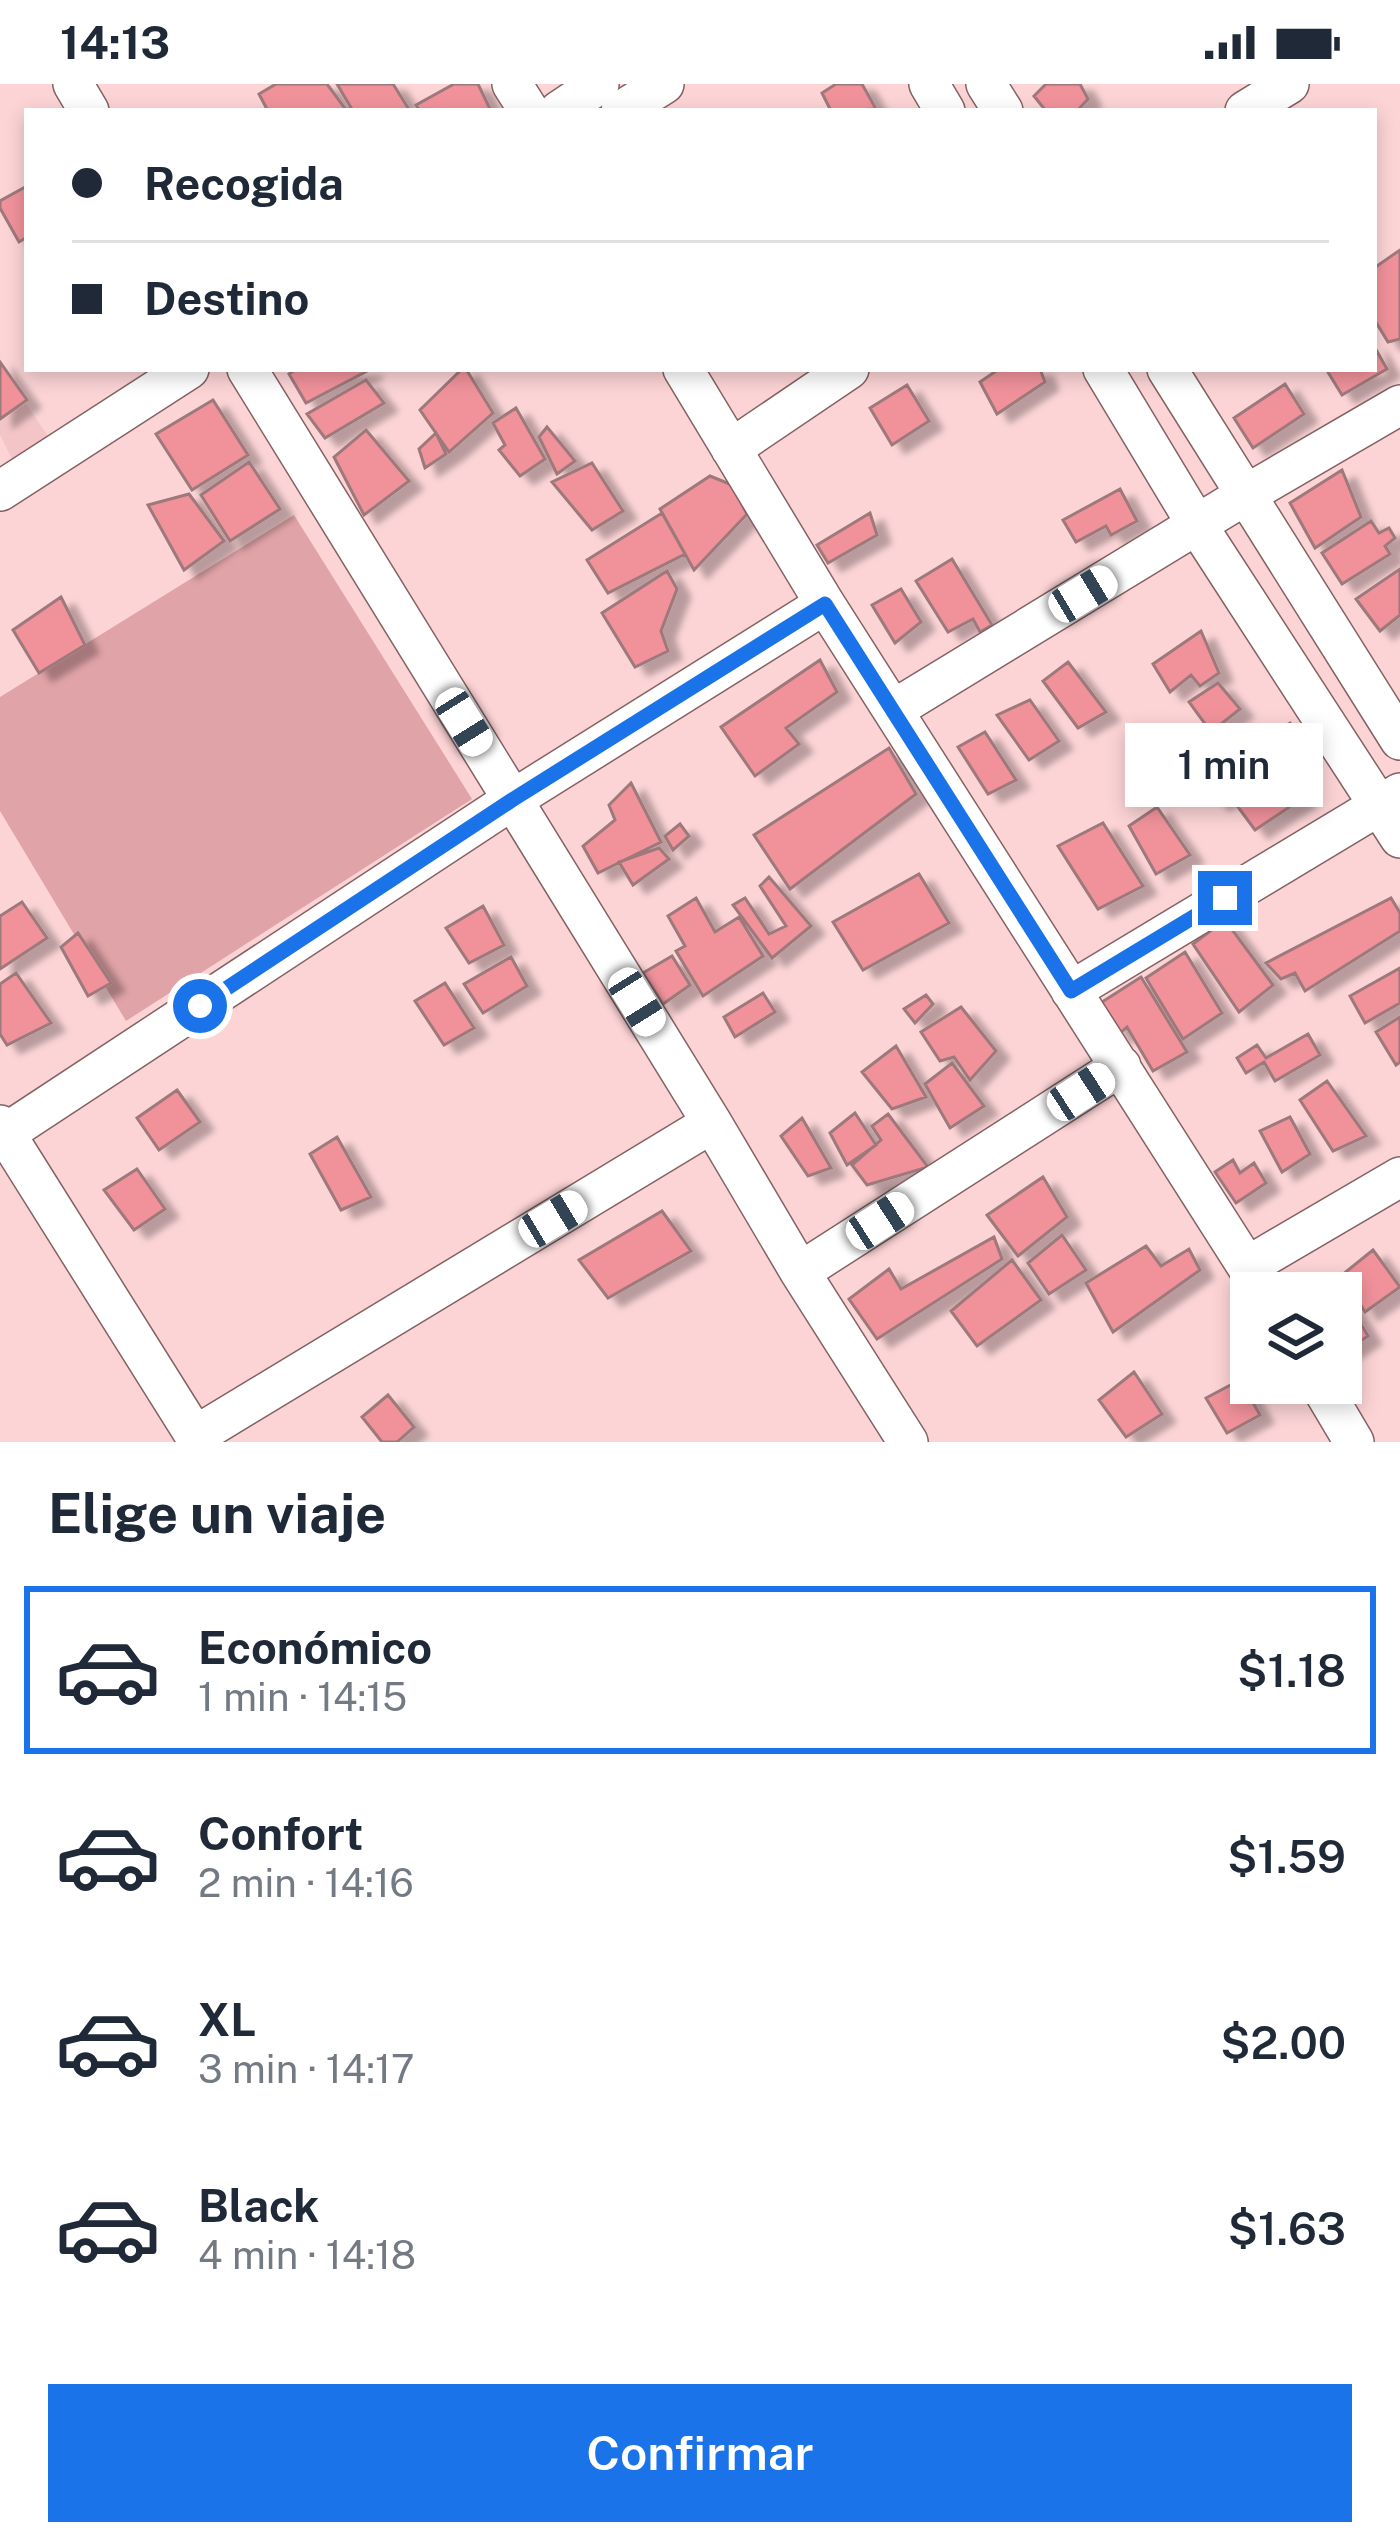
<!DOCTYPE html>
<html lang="es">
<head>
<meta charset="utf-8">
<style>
	body { margin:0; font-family:"Public Sans",sans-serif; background:#f6f6f7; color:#1f2937; height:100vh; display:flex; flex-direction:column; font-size:45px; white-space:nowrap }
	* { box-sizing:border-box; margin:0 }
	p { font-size:39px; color:#747a83 }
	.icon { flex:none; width:66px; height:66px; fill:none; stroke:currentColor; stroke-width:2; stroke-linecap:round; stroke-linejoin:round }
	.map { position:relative; height:1358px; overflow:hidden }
	.side { display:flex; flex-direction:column; background:#fff; flex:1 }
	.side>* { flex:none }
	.banner { position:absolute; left:24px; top:24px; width:1353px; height:264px; border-radius:0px; box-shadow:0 6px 18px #0003; display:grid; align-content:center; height:264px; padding:0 48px; background:#fff }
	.buttons { position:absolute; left:1230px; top:1188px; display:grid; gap:24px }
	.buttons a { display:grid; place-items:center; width:132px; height:132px; border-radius:0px; background:#fff; box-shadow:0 6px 18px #0003; font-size:60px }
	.end { position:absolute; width:54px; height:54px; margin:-27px; border:15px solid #1a73e8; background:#fff; box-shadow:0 0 0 6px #fff }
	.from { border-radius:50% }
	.bubble { position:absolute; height:84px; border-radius:0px; background:#fff; box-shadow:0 6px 18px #0003; font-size:39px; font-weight:600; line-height:84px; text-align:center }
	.car { position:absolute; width:36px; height:72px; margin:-36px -18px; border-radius:15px; box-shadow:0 0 9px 3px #0007; background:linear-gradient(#fff 24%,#345 0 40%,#fff 0 76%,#345 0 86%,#fff 0) }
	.banner b { display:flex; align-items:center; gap:42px; height:114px; font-size:45px }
	.banner b+b { border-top:3px solid #e0e1e3 }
	.banner i { width:30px; height:30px; background:#1f2937 }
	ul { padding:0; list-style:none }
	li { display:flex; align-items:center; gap:36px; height:168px; margin:0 24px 18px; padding:0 24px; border:6px solid transparent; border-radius:0px }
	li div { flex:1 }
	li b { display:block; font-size:45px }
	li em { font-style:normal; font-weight:600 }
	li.current { border-color:#1a73e8 }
	li>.icon { width:108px; height:108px; stroke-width:1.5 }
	h2 { padding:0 48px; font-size:54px; line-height:144px }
	.primary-button { display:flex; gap:24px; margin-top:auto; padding:24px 48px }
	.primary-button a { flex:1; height:138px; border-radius:0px; background:#1a73e8; color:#fff; font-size:48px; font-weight:600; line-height:138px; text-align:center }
	.status { display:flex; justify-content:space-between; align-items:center; height:84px; padding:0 60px; background:#fff; direction:ltr }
	.status svg { height:33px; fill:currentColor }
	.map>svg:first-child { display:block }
	.built { fill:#f4c5c7 }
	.green { fill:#e0a3a7 }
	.building { fill:#f1929b; stroke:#9d797b; stroke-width:3; filter:url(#shadow) }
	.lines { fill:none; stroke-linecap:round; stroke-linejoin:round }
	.minor-casing { stroke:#846264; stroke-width:42 }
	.minor { stroke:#fff; stroke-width:39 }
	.route { stroke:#1a73e8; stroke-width:15 }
</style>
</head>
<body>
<div class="status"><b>14:13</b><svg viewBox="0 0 49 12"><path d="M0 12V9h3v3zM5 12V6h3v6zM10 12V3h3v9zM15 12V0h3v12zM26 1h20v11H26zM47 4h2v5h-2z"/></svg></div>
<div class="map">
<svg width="1400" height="1358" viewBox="0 0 1400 1358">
	<defs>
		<filter id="shadow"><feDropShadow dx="13" dy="8" stdDeviation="3" flood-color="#0004"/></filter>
	</defs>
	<rect width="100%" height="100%" fill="#fcd4d6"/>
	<path class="built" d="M26,320l22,32 -35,25 -13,-26v-14z"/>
	<path class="green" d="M294,431l178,284 -346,222 -126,-210v-114z"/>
	<path class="building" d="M276,0h51l20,27h-79l-9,-17z
		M337,0h56l17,27h-57z
		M454,0h24l13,27h-71l-4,-6z
		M836,0h26l14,25 -45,2 -9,-18z
		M1046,0h34l8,15 -11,12h-31l-12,-15z
		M27,102v51l-8,5 -19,-34v-7z
		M1400,166v89l-12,3 -14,-23v-51z
		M1374,262l13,23 -45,26 -16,-26h48z
		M0,278l27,38 -27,19z
		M296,285h73v1l-63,33 -17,-29z
		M462,285h4l27,44 -44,39 -29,-42z
		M999,285h41l5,13 -48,32 -17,-32z
		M366,296l18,23 -59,35 -18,-24z
		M1285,300l19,30 -51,34 -19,-30z
		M907,301l22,36 -37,24 -22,-37z
		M213,316l35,55 -56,35 -36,-56z
		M516,324l29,51 -25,17 -21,-26 6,-5 -12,-22z
		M547,343l28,34 -18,13 -18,-37z
		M366,346l43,51 -45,34 -30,-58z
		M436,349l10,21 -21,14 -6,-19z
		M249,378l31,47 -50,32 -29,-46z
		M592,379l31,48 -31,19 -40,-48z
		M1342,386l19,47 -46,31 -25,-45z
		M710,392l22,9 15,29 -53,56 -34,-61z
		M1120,405l17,32 -26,14 -5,-9 -30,16 -13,-22z
		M189,410l35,47 -40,29 -36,-65z
		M662,429l23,41 -77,39 -21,-33z
		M870,429l7,22 -49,28 -11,-18z
		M1371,437l8,12 10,-5 6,10 -10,8 5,8 -48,30 -20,-31z
		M952,475l40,66 -12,7 -7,-13 -25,13 -32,-51z
		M1400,485v46l-20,16 -24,-32z
		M667,487l10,18 -16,42 7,20 -33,16 -33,-54z
		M901,505l20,33 -26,21 -23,-38z
		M61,513l24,48 -46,28 -26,-43z
		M1201,547l18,42 -19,13 -9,-11 -21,17 -17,-28z
		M820,576l17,32 -51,36 13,16 -44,32 -34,-49z
		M1068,578l38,50 -28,16 -35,-47z
		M1218,599l22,26 -29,23 -22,-30z
		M1030,616l29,41 -30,19 -32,-45z
		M1290,639l14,27 -88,52 -15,-26z
		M985,648l31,48 -28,14 -30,-47z
		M889,664l27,46 -126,95 -36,-54z
		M1286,688l17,26 -48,32 -17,-23z
		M631,699l30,59 -63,31 -15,-27 32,-26 -6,-15z
		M1157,723l33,48 -34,19 -27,-48z
		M1103,739l40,63 -45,23 -40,-63z
		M680,740l9,12 -16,14 -8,-14z
		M659,764l10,11 -36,26 -14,-23z
		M919,790l30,49 -86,47 -30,-48z
		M769,793l42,49 -39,32 -39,-53 12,-7 24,36 17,-8 -26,-40z
		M696,814l19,34 24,-15 24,39 -60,40 -27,-45 9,-5 -17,-30z
		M1391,814l9,15v18l-95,60 -10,-18 -14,6 -15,-16z
		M22,818l25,36 -47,31v-53z
		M483,822l21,39 -35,18 -23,-35z
		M1225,836l48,65 -34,27 -46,-68z
		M78,849l33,50 -23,13 -27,-49z
		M1185,868l37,61 -39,26 -37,-61z
		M672,872l18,29 -27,19 -20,-31z
		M511,873l16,29 -44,27 -19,-29z
		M1400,884v35l-35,20 -15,-27z
		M16,889l35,50 -44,22 -7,-11v-50z
		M1141,893l46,75 -34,19 -26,-44 -9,8 -19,-31z
		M445,899l29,45 -30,17 -29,-44z
		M763,909l12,19 -40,25 -11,-20z
		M926,911l7,9 -18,19 -11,-14z
		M961,923l35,44 -26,29 -16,-23 -14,4 -19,-29z
		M1400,933v45l-4,3 -20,-33z
		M1308,950l12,21 -45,26 -11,-19 -18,11 -9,-15 20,-13 9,13z
		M896,962l30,51 -34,12 -30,-37z
		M952,979l32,43 -34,22 -25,-44z
		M1327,997l39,55 -33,15 -33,-51z
		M177,1006l23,32 -41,28 -22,-32z
		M855,1029l21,32 -29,20 -17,-32z
		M888,1030l40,53 -61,18 -15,-20 29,-25 -9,-14z
		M1290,1033l20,37 -28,18 -22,-41z
		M802,1034l29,50 -23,8 -27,-40z
		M337,1053l34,60 -30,13 -31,-56z
		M1233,1076l7,13 14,-10 12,20 -30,20 -21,-31z
		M137,1085l28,40 -31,21 -30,-40z
		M1043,1093l24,40 -49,39 -31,-41z
		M662,1127l29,40 -83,47 -29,-38z
		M1062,1151l24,35 -37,24 -21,-31z
		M994,1153l8,22 -125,80 -28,-40 40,-30 12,20z
		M1146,1162l15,20 28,-17 11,21 -87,62 -27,-49z
		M1373,1166l27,37 -35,25 -23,-37z
		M1012,1176l29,40 -64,46 -26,-35z
		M1335,1196l33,56 -27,18v-61h-21z
		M1134,1288l28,42 -36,23 -27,-37z
		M1240,1296l20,35 -33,18 -21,-35z
		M388,1311l26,32 -17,15h-15l-20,-25z"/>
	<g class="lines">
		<defs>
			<path id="minor" d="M73,0l16,27
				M512,0l17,27
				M929,0l16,27
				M986,0l17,27
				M559,27l40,-27
				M621,27l43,-27
				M1245,27l44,-27
				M247,285l465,754 88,149 108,170
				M683,285l142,235 439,689
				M1103,285l94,156 203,313
				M1167,285l233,371
				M731,365l118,-80
				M0,407l189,-122
				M893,626l354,-216 153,-89
				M1071,907l329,-198
				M0,1041l199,317
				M0,1053l512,-337 313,-196
				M1248,1182l152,-89
				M800,1188l321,-206
				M1319,1299l35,59
				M195,1352l517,-313"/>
		</defs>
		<use href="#minor" class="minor-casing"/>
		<use href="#minor" class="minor"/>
	</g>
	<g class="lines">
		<path class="route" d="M200,922l312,-206 313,-196 246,387 154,-93"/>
	</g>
</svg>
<div class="buttons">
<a><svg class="icon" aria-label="layers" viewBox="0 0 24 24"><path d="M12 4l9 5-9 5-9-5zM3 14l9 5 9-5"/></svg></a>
</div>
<i class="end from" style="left:200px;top:922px"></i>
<i class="end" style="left:1225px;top:814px"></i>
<div class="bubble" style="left:1125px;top:639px;width:198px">1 min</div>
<i class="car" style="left:1083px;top:510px;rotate:59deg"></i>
<i class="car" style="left:464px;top:638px;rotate:148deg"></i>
<i class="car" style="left:637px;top:918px;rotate:148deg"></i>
<i class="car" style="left:1081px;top:1008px;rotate:57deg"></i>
<i class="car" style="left:553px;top:1135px;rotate:59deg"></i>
<i class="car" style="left:880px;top:1137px;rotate:57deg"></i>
<div class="banner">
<b><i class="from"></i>Recogida</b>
<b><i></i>Destino</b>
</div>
</div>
<section class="side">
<h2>Elige un viaje</h2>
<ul>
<li class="current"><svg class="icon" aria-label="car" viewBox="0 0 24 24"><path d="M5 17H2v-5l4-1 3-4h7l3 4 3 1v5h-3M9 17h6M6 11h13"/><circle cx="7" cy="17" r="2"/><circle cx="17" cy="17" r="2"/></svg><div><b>Económico</b><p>1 min · 14:15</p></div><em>$1.18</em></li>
<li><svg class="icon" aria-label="car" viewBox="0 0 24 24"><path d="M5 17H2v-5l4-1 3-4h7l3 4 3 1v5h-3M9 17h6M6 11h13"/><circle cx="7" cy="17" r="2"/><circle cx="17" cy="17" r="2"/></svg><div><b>Confort</b><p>2 min · 14:16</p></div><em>$1.59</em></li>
<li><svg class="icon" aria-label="car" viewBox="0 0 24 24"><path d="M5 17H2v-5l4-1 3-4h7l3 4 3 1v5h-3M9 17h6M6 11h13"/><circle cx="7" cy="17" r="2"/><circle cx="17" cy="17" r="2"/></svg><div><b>XL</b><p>3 min · 14:17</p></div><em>$2.00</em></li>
<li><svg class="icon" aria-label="car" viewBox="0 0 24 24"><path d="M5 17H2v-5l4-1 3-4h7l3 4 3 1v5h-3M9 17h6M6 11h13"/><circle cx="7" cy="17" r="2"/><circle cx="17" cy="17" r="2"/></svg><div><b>Black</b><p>4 min · 14:18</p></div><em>$1.63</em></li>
</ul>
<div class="primary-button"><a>Confirmar</a></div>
</section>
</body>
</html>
